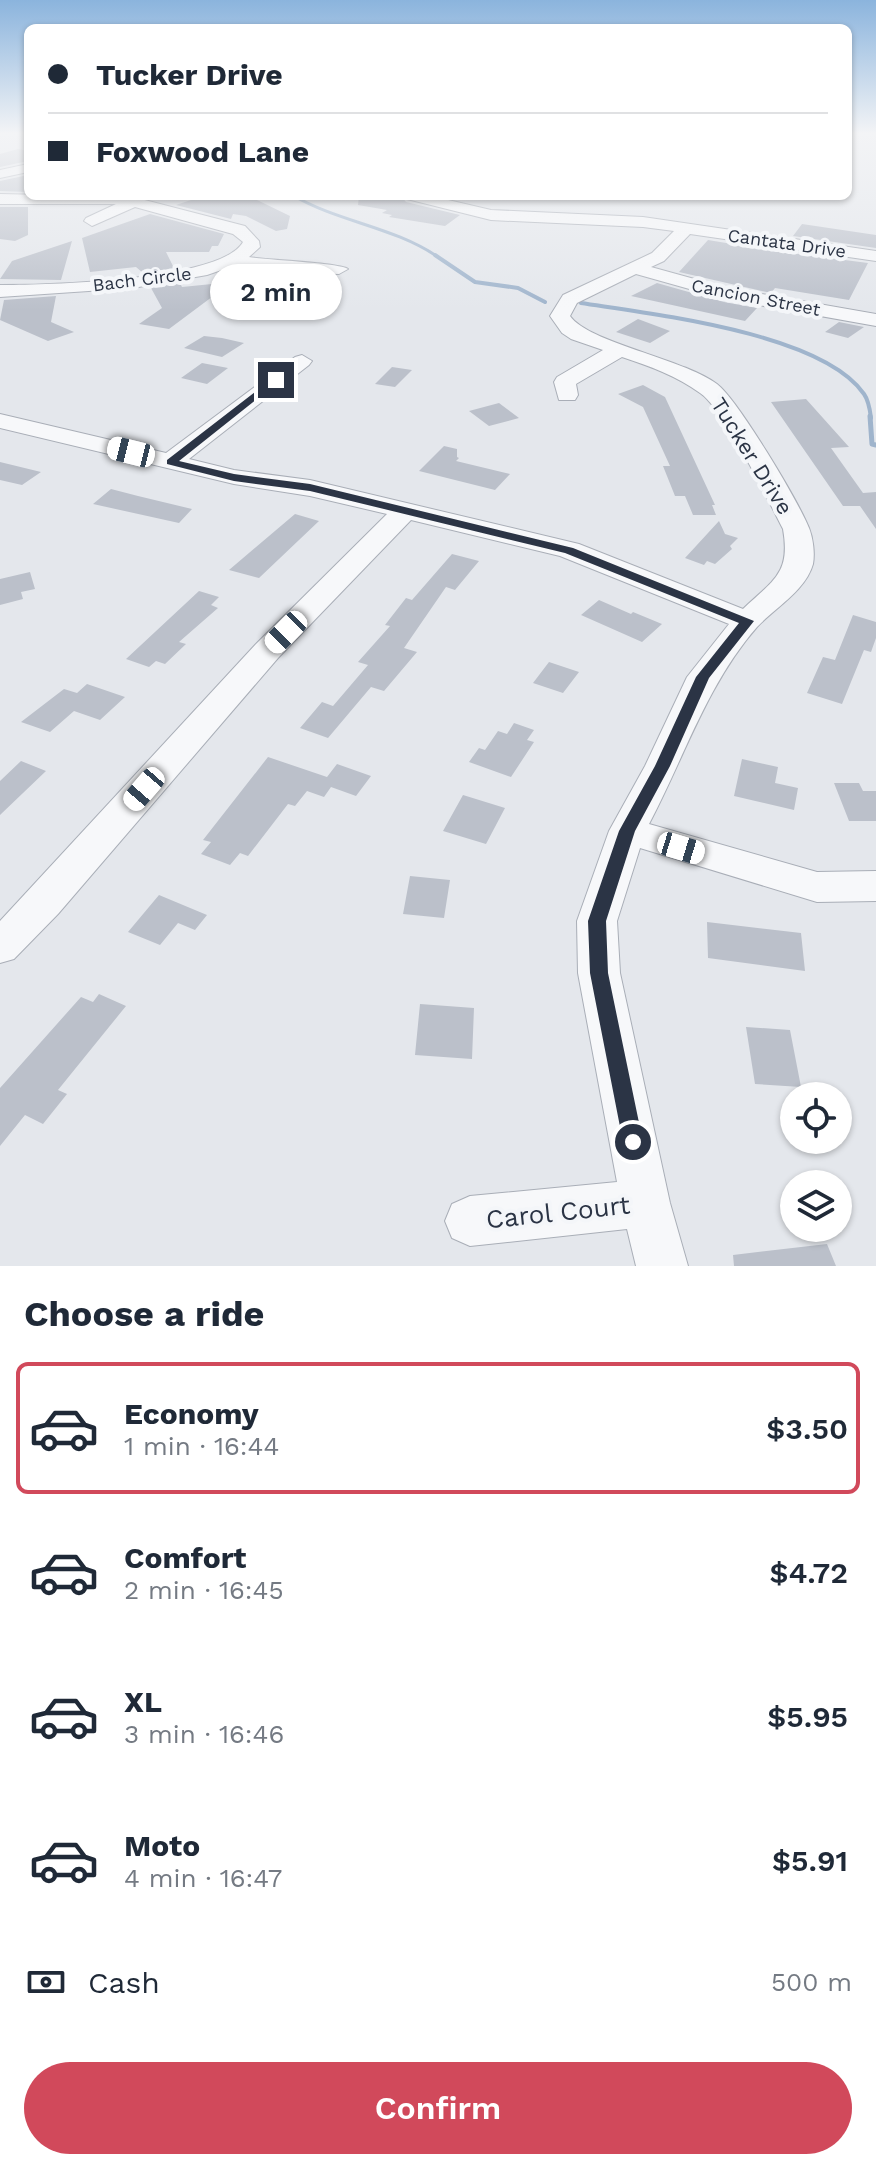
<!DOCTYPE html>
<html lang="en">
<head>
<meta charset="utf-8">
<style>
	body { margin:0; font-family:"Work Sans",sans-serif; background:#f2f2f3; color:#1f2937; height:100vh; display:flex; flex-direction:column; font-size:30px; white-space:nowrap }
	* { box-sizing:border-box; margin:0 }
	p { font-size:26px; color:#747a83 }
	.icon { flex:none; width:44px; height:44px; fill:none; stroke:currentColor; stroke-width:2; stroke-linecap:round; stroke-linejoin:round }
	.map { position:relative; height:1266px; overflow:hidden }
	.drawer { display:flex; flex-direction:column; background:#fff; flex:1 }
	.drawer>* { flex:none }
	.top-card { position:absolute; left:24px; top:24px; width:828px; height:176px; border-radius:12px; box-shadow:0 2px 6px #0004; display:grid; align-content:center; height:176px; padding:0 24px; background:#fff }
	.buttons { position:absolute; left:780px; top:1082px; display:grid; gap:16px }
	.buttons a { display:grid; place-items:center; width:72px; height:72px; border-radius:50%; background:#fff; box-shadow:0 2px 6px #0004; font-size:40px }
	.end { position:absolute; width:36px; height:36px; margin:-18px; border:10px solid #2b3445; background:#fff; box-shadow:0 0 0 4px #fff }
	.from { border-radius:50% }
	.bubble { position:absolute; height:56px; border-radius:28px; background:#fff; box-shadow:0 2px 6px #0004; font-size:26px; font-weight:600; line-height:56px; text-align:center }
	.car { position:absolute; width:24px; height:48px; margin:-24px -12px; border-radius:10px; box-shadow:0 0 6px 2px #0007; background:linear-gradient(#fff 24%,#345 0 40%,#fff 0 76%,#345 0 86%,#fff 0) }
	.top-card b { display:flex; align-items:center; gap:28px; height:76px; font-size:30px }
	.top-card b+b { border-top:2px solid #e0e1e3 }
	.top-card i { width:20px; height:20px; background:#1f2937 }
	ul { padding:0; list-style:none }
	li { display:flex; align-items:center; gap:24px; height:132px; margin:0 16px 12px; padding:0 8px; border:4px solid transparent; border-radius:12px }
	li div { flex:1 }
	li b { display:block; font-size:30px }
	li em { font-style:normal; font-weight:600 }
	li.active { border-color:#d1495b }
	li>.icon { width:72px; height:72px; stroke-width:1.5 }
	h2 { padding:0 24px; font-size:36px; line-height:96px }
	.pay { display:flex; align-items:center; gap:20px; height:88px; padding:0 24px; font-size:30px }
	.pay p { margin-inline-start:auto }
	.primary-button { display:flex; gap:16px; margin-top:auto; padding:16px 24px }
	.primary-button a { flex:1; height:92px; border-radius:48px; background:#d1495b; color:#fff; font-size:32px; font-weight:600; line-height:92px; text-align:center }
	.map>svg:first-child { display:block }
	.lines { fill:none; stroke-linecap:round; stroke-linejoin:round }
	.stream-far2 { stroke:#9fb4cc; stroke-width:3 }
	.stream-far1 { stroke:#9fb4cc; stroke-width:4 }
	.stream { stroke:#9fb4cc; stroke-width:5 }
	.building { fill:#bbc0ca }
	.minor-casing { stroke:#a9aeb7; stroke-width:2 }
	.minor { fill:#f7f8fa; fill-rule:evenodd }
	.route { fill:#2b3445 }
	.labels { text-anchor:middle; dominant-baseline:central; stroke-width:8; stroke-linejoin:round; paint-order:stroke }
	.far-street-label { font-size:18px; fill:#2b3445; stroke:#f4f6f9 }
	.street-label { font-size:22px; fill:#2b3445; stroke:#f4f6f9 }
	.near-street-label { font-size:26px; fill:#2b3445; stroke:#f4f6f9 }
</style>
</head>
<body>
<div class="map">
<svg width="876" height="1266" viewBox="0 0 876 1266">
	<rect width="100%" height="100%" fill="#e4e7ec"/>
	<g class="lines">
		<path class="stream-far2" d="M294,196c45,26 100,31 144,61"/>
		<path class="stream-far1" d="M435,255l40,27 43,6 27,14
			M581,303c71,11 241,30 283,91 5,7 6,16 7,24"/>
		<path class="stream" d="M870,416l2,28 4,1"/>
	</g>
	<path class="building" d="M18,149l10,2v10l-28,6v-13z
		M28,175v17l-28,-1v-10z
		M203,196h46l41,20 -3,13 -11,2 -30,-15 -13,-2 -2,5 -55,-14z
		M359,196h42l5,6 54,13 -15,11 -56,-9 3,-2 -10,-2 5,-3 -29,-5z
		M0,207h28v28l-13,6 -15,-2z
		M150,214l74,20 -6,12h-6l-3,6h-43l8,16 -31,5 -7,-6 -46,5 -8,-34z
		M802,224l74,11v13l-83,-12z
		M708,240l67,11 93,12 -19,37 -74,-12 -4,5 -92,-21z
		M72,241l-11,39 -61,-1 12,-18z
		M232,282l-63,47 -30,-5 23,-16 -11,-20 29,-5 2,4z
		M657,283l67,19 33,6 -12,13 -114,-25z
		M56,296l-5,26 23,10 -26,9 -48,-21 4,-20z
		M638,319l32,12 -20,12 -34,-11z
		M839,322l25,5 -16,11 -23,-6z
		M204,336l18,2 22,5 -22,14 -38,-9z
		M202,363l26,5 -21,16 -26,-6z
		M392,367l20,3 -17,17 -20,-3z
		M643,385l22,12 50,108h-3l4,10h-23l-8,-19h-10l-12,-30h7l-27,-59 -25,-13z
		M806,399l43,48 -18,1 32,45 13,-1v37l-16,-23h-17l-72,-104z
		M499,403l20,15 -30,8 -20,-15z
		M444,446l13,3v8l2,1 -3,3 54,13 -15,16 -76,-19z
		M0,462l41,10 -19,13 -22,-5z
		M111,489l27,7 54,13 -13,14 -86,-19z
		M295,514l24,7 -60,57 -30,-8z
		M719,521l6,13 13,4 -8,8 2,3 -17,15 -8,-3 -3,4 -19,-7z
		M452,554l27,7 -24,29 -9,-3 -42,61 13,4 -33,39 -13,-4 -43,51 -28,-10 22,-26 11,4 35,-41 -10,-3 32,-36 -5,-1 21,-27 6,2z
		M30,572l5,17 -14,3 2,7 -23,6v-26z
		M199,591l20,6 -8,8 7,3 -39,34 7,2 -21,20 -9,-3 -7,6 -23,-8z
		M599,600l32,14 2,-2 29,12 -20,18 -61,-27z
		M853,615l23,7v16l-5,14 -7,-2 -22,54 -35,-11 16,-36 12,3z
		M549,662l30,10 -16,21 -30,-10z
		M87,684l38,13 -25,23 -26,-9 -24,21 -29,-10 43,-33 13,4z
		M514,723l20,7 -7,10 7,2 -23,35 -42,-15 10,-14 6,2 13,-19 9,3z
		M268,757l59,20 10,-13 34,12 -15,20 -25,-9 -7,10 -17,-6 -12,15 -7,-2 -40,52 -8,-3 -10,12 -29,-11 10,-12 -8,-2z
		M742,759l36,8 -3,16 23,5 -4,22 -60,-14z
		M21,761l25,10 -46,44v-34z
		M834,783h25l4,8h13v30h-27z
		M463,795l42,13 -19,36 -43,-13z
		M410,876l40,4 -6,38 -41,-4z
		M159,895l48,20 -12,15 -17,-7 -18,22 -32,-13z
		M707,922l94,11 4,38 -97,-13z
		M99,994l27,12 -68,84 9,4 -24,30 -18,-9 -25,31v-58l81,-91 12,5z
		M420,1004l54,4 -2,51 -57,-4z
		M746,1027l44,3 11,57 -46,-3z
		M827,1244l9,22h-102l-1,-11z"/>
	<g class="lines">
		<defs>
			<path id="minor" d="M28,164v8l-28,6v-8z
				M0,194l133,3 112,29 14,15 1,6 -11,10c18,3 92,6 99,12l-9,5 -54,-1 -49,-8 -29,10 -74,13 -133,9v-12c45,0 221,-4 243,-43l-10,-8 -98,-27 -43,19 -8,-5 2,-3 30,-14h-116z
				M404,196h27l60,14 152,7 233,34v10l-186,-27 -26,27 -13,6 76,21 149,26v12l-151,-27 -89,-25 -59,29 -7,13c19,27 112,42 147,68 21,16 81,117 92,144 4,10 6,25 4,36 -7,26 -38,44 -56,63 -50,57 -73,131 -108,197l168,48 59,-1v30l-59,1 -177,-54 -23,73 3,52 50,230 18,63h-52l-9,-37 -157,17 -18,-8 -7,-17 7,-17 18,-8 147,-14 -39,-209 -1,-52 32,-90 36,-65 42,-89 42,-53 -169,-68 -149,-36 -133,138 -220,256 -44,45 -14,4v-42l256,-277 131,-130 -77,-18 -76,-12 -234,-56v-14l166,39 129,-96 7,-2 10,6 -3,4 -120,94 45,11 76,10 269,64 164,65c30,-29 48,-35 40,-80 -15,-29 -59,-120 -83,-136 -23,-17 -51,-27 -78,-36l-46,27 2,11 -3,5h-16l-5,-18 3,-5 46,-27 -32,-11 -9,-6 -12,-17 13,-21 89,-42 22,-22 -31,-4 -152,-7 -84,-21z"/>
		</defs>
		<use href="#minor" class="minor-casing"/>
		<use href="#minor" class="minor"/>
	</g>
	<linearGradient id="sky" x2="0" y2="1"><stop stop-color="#8bb4dd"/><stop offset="0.43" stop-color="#f3f4f6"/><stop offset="1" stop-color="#f3f4f6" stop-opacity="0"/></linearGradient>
	<rect width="876" height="310" fill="url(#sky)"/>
	<path class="route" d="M273,378l8,2 -102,81 55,13 76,10 263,64 181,73 -45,57 -39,88 -35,65 -29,90 2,52 35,169 -3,7 -7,3 -7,-3 -3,-7 -33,-169 -2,-52 31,-90 36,-65 41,-89 43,-54 -174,-70 -255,-62 -76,-10 -67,-17v-4z"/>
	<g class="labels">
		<g class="far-street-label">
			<text transform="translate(787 243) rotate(8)">Cantata Drive</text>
			<text transform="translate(142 279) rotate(-7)">Bach Circle</text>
			<text transform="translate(756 297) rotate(11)">Cancion Street</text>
		</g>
		<g class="street-label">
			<text transform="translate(752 456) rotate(58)">Tucker Drive</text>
		</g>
		<g class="near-street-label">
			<text transform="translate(558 1212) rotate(-6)">Carol Court</text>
		</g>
	</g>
</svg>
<div class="buttons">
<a><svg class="icon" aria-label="locate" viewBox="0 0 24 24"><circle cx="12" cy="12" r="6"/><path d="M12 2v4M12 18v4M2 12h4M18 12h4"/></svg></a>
<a><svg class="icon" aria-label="layers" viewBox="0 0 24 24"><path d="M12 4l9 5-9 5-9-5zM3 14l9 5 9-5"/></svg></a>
</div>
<i class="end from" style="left:633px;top:1142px"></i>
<i class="end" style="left:276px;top:380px"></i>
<div class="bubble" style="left:210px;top:264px;width:132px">2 min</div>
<i class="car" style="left:131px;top:452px;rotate:284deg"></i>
<i class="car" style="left:286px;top:632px;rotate:225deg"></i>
<i class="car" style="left:144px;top:789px;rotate:221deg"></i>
<i class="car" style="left:681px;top:848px;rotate:107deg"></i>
<div class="top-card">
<b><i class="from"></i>Tucker Drive</b>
<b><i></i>Foxwood Lane</b>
</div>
</div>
<section class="drawer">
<h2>Choose a ride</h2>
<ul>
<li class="active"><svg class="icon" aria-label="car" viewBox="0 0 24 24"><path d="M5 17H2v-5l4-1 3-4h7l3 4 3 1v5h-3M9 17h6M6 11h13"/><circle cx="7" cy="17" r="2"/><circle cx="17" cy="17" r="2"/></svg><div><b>Economy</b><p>1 min · 16:44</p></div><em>$3.50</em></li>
<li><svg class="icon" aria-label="car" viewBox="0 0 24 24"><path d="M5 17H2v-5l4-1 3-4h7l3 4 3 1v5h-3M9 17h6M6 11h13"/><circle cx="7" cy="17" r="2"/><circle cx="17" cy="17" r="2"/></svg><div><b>Comfort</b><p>2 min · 16:45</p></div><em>$4.72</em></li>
<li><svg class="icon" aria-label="car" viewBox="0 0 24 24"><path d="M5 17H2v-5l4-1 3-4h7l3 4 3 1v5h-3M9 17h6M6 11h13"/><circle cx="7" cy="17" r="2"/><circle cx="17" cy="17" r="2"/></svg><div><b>XL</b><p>3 min · 16:46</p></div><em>$5.95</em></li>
<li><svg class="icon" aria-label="car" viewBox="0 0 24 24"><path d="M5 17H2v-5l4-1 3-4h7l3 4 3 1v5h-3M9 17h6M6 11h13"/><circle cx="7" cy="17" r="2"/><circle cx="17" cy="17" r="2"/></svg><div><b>Moto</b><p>4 min · 16:47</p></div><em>$5.91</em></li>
</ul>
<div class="pay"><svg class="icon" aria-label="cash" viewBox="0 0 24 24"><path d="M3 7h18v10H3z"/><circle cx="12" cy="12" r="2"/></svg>Cash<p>500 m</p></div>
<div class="primary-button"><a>Confirm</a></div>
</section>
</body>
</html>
